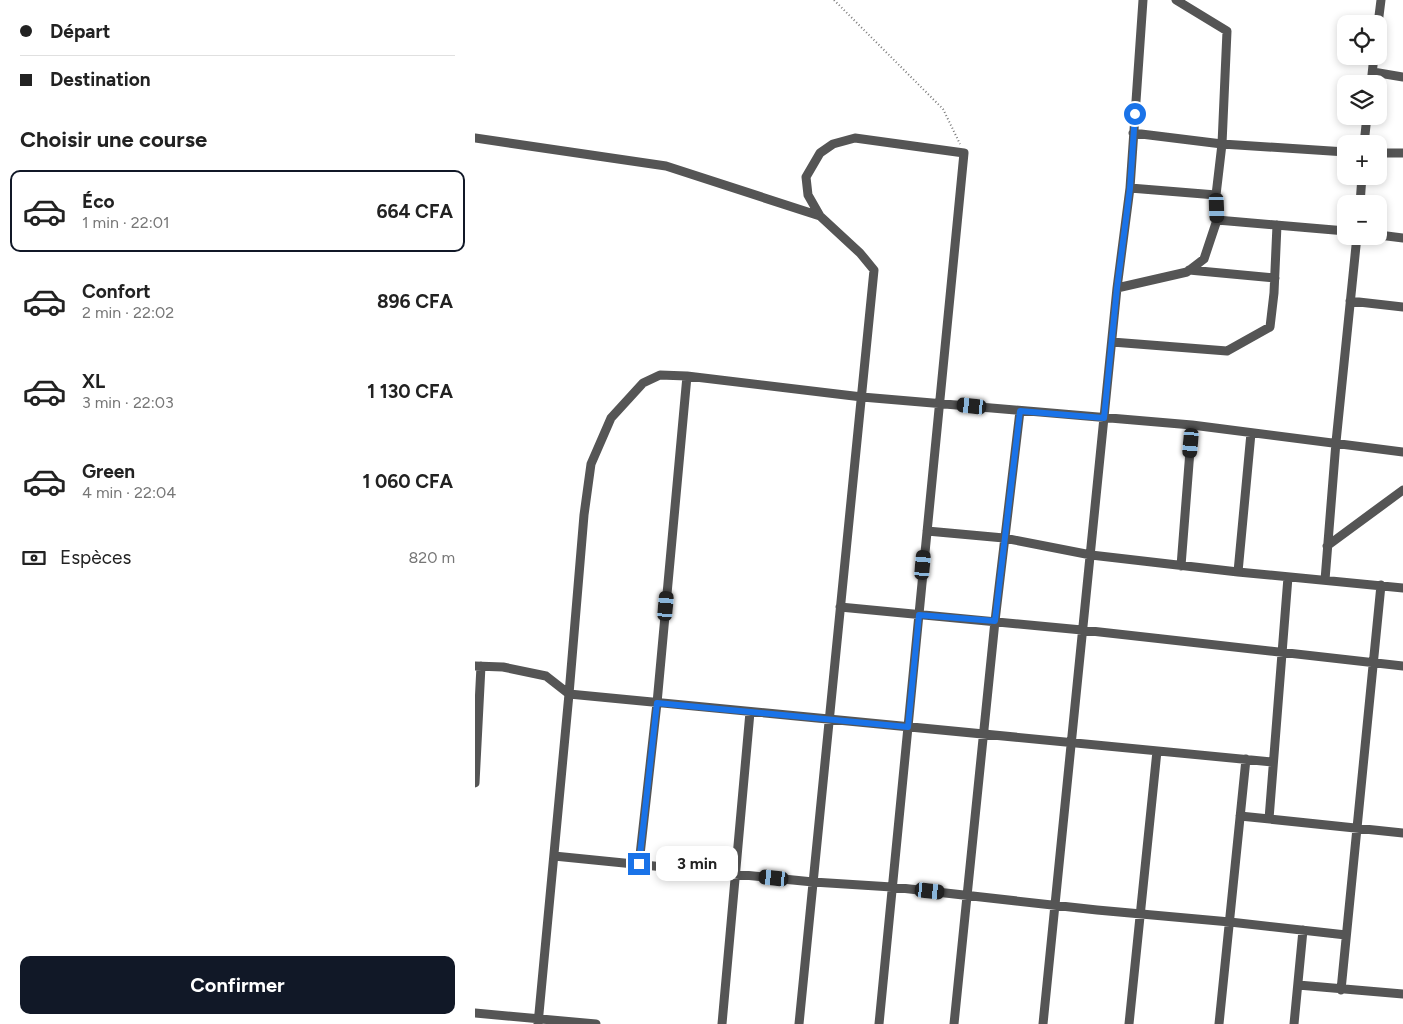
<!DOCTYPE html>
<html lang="fr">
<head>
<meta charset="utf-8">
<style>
	body { margin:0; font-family:Figtree,sans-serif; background:#f6f6f6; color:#222; height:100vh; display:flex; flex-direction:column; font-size:19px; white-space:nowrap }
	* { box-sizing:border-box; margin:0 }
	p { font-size:16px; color:#767676 }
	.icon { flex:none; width:28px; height:28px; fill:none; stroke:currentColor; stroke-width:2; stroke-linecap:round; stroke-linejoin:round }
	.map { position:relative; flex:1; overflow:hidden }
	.details { display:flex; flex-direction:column; background:#fff; width:475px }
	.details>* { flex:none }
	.hud { display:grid; align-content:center; height:110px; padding:0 20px; background:#fff }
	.fabs { position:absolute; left:862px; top:15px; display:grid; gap:10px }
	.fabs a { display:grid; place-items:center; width:50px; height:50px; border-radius:10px; background:#fff; box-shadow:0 2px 8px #0003; font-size:25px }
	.end { position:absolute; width:22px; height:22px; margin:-11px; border:6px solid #1a73e8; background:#fff; box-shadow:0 0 0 2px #fff }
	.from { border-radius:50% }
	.bubble { position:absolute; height:35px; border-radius:10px; background:#fff; box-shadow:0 2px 8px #0003; font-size:16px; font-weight:700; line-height:35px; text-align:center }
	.car { position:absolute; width:15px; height:30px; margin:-15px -8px; border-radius:6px; box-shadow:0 0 4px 1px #0007; background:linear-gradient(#222 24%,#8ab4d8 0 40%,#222 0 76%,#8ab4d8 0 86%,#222 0) }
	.hud b { display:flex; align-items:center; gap:18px; height:48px; font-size:19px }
	.hud b+b { border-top:1px solid #e0e0e0 }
	.hud i { width:12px; height:12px; background:#222 }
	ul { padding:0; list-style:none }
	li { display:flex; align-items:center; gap:15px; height:82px; margin:0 10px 8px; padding:0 10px; border:2px solid transparent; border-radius:10px }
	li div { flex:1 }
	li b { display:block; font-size:19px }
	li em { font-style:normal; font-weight:700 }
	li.current { border-color:#111827 }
	li>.icon { width:45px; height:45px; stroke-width:1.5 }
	h2 { padding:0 20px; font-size:22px; line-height:60px }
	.pay { display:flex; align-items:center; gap:12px; height:55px; padding:0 20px; font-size:19px }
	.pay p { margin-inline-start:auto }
	.primary-button { display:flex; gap:10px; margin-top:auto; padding:10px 20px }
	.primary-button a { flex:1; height:58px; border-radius:10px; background:#111827; color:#fff; font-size:20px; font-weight:700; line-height:58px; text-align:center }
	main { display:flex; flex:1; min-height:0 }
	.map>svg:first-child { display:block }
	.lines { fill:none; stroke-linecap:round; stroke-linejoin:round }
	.path { stroke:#777; stroke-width:2; stroke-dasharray:1 2.5; stroke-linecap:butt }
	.street { stroke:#555; stroke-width:9 }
	.route { stroke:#1a73e8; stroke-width:6 }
</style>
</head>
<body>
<main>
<section class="details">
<div class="hud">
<b><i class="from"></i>Départ</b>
<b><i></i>Destination</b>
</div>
<h2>Choisir une course</h2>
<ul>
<li class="current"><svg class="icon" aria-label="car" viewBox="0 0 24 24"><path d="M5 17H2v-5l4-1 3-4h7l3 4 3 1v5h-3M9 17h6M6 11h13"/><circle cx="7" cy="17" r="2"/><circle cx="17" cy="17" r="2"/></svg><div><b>Éco</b><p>1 min · 22:01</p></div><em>664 CFA</em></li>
<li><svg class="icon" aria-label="car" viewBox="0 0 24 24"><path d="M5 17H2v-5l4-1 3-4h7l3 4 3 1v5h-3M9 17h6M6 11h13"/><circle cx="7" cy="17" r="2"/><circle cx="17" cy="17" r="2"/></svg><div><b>Confort</b><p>2 min · 22:02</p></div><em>896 CFA</em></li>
<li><svg class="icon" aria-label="car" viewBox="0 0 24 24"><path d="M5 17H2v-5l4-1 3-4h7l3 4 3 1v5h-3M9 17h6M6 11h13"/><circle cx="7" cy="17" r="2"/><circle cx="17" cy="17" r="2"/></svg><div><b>XL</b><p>3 min · 22:03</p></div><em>1 130 CFA</em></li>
<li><svg class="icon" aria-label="car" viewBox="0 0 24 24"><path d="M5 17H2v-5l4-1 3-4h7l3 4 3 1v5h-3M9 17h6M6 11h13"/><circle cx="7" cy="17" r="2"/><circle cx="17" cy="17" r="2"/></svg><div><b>Green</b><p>4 min · 22:04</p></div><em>1 060 CFA</em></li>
</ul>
<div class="pay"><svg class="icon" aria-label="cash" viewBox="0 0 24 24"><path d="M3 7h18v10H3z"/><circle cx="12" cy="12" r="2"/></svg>Espèces<p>820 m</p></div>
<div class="primary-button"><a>Confirmer</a></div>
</section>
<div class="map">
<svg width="928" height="1024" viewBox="0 0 928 1024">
	<rect width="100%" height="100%" fill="#fff"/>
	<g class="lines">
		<path class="path" d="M359,0l109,109 17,35"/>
		<path class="street" d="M903,24l3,-24
			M898,72l30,5
			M896,84l3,-28
			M658,133l89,11 124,8
			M0,138l191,28 154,50
			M889,144l3,-28
			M904,153h24
			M655,188l86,7
			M885,204l2,-28
			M742,220l129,11
			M904,235l24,3
			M714,270l86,8
			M642,288l70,-16 17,-13 13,-39 -1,-25 6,-51 5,-113 -51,-31
			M875,301l53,6
			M637,342l115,9 43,-24 4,-34 3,-68
			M452,531l77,7 87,17 147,17 165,16
			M852,546l76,-56
			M706,566l11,-141
			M763,572l13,-139
			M850,580l11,-138 21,-206
			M365,607l242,23 321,36
			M0,666l28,1 43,9 23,18 704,68
			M0,783l6,-117
			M765,816l163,17
			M794,819l19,-242
			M79,856l259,26 79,5 205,23 133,12 116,13
			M164,864l18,-161 30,-327
			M823,985l105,9
			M866,990l40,-405
			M0,1013l121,11
			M63,1024l31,-330 15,-179 7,-51 20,-46 32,-35 17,-8 27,1 175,21 330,28 211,27
			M247,1024l28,-312
			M324,1024l75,-754 -14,-17 -40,-37 -12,-21 -2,-18 14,-24 13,-9 22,-6 109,15 -85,871
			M479,1024l41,-403 25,-210
			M568,1024l74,-736 13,-100 13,-188
			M654,1024l28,-273
			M744,1024l27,-265
			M819,1024l9,-94"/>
	</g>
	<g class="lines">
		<path class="route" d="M164,864l18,-161 251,24 11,-112 76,6 25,-210 84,7 13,-130 13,-100 5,-74"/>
	</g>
</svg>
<div class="fabs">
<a><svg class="icon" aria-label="locate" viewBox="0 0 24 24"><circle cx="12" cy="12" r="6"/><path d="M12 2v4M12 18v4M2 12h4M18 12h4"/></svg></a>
<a><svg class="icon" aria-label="layers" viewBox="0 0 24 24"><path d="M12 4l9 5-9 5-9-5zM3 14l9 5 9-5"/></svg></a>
<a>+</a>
<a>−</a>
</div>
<i class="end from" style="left:660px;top:114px"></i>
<i class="end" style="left:164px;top:864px"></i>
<div class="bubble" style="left:181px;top:846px;width:82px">3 min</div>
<i class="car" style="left:742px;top:208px;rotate:178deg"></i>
<i class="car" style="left:497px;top:406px;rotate:276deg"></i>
<i class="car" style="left:716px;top:443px;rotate:185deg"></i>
<i class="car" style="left:448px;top:565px;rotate:5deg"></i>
<i class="car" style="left:191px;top:606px;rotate:5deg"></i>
<i class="car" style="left:299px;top:878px;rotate:276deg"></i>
<i class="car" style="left:455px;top:891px;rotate:96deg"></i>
</div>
</main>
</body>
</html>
